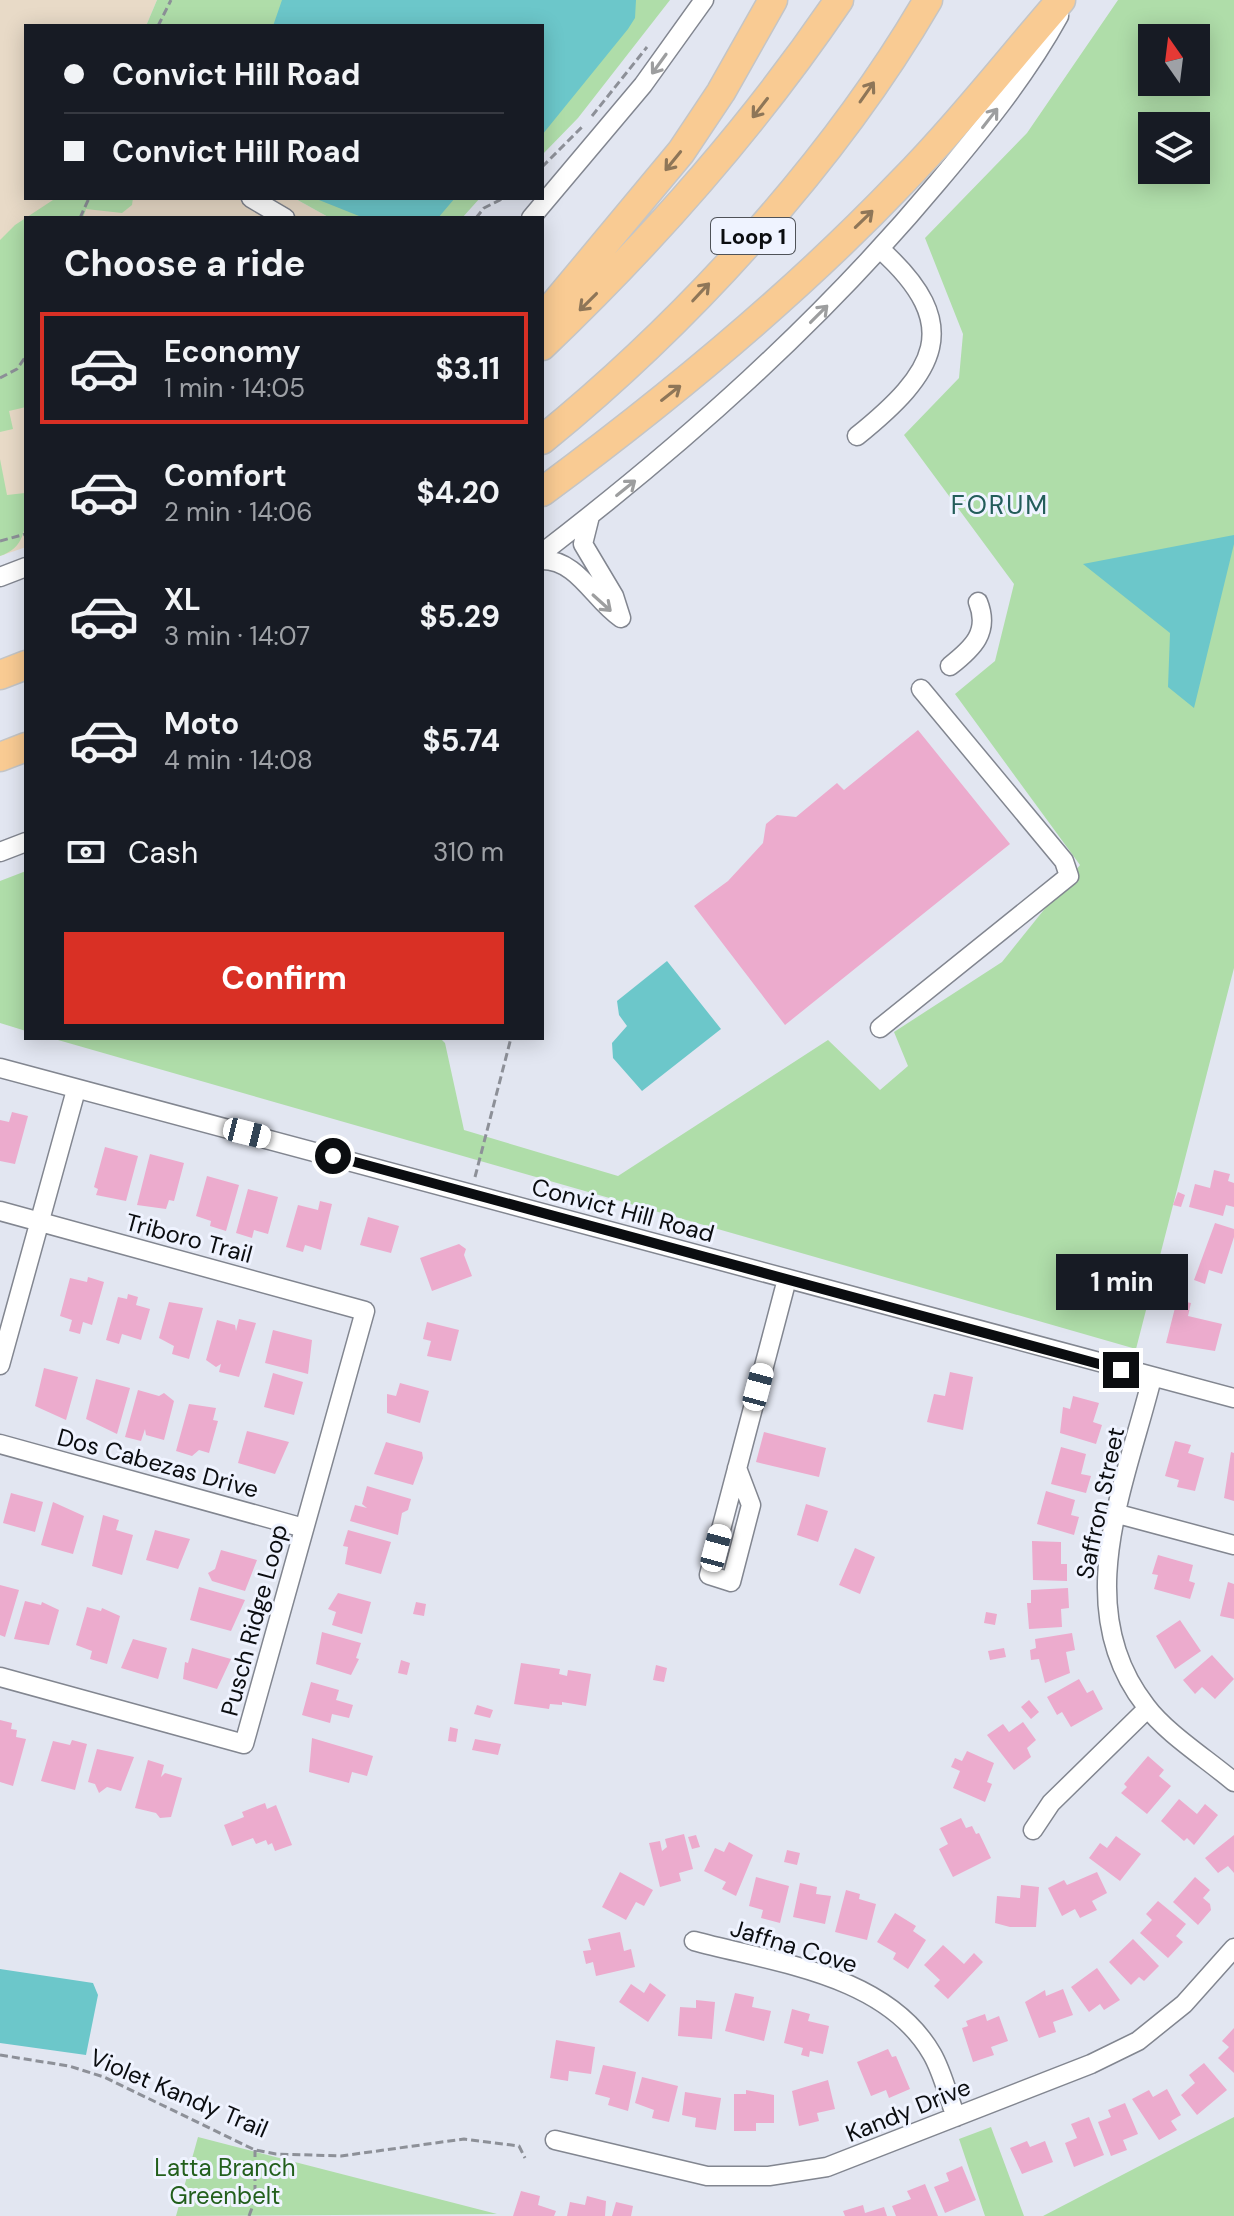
<!DOCTYPE html>
<html lang="en">
<head>
<meta charset="utf-8">
<style>
	body { margin:0; font-family:"DM Sans",sans-serif; background:#242831; color:#f1f3f6; height:100vh; display:flex; flex-direction:column; font-size:30px; white-space:nowrap }
	* { box-sizing:border-box; margin:0 }
	p { font-size:26px; color:#9ea1a6 }
	.icon { flex:none; width:44px; height:44px; fill:none; stroke:currentColor; stroke-width:2; stroke-linecap:round; stroke-linejoin:round }
	.map { position:relative; flex:1; overflow:hidden }
	.side { position:absolute; left:24px; top:216px; width:520px; height:824px; display:flex; flex-direction:column; background:#171b24; border-radius:0px; box-shadow:0 4px 20px #0003 }
	.side>* { flex:none }
	.hud { position:absolute; left:24px; top:24px; width:520px; height:176px; border-radius:0px; box-shadow:0 4px 20px #0003; display:grid; align-content:center; height:176px; padding:0 40px; background:#171b24 }
	.needle { width:52px; rotate:346deg }
	.controls { position:absolute; left:1138px; top:24px; display:grid; gap:16px }
	.controls a { display:grid; place-items:center; width:72px; height:72px; border-radius:0px; background:#171b24; box-shadow:0 4px 20px #0003; font-size:40px }
	.end { position:absolute; width:36px; height:36px; margin:-18px; border:10px solid #0b0d10; background:#fff; box-shadow:0 0 0 4px #fff }
	.from { border-radius:50% }
	.bubble { position:absolute; height:56px; border-radius:0px; background:#171b24; box-shadow:0 4px 20px #0003; font-size:26px; font-weight:700; line-height:56px; text-align:center }
	.car { position:absolute; width:24px; height:48px; margin:-24px -12px; border-radius:10px; box-shadow:0 0 6px 2px #0007; background:linear-gradient(#fff 24%,#345 0 40%,#fff 0 76%,#345 0 86%,#fff 0) }
	.hud b { display:flex; align-items:center; gap:28px; height:76px; font-size:30px }
	.hud b+b { border-top:2px solid #363941 }
	.hud i { width:20px; height:20px; background:#f1f3f6 }
	ul { padding:0; list-style:none }
	li { display:flex; align-items:center; gap:24px; height:112px; margin:0 16px 12px; padding:0 24px; border:4px solid transparent; border-radius:0px }
	li div { flex:1 }
	li b { display:block; font-size:30px }
	li em { font-style:normal; font-weight:700 }
	li.selected { border-color:#d93025 }
	li>.icon { width:72px; height:72px; stroke-width:1.5 }
	h2 { padding:0 40px; font-size:36px; line-height:96px }
	.pay { display:flex; align-items:center; gap:20px; height:88px; padding:0 40px; font-size:30px }
	.pay p { margin-inline-start:auto }
	.button { display:flex; gap:16px; margin-top:auto; padding:16px 40px }
	.button a { flex:1; height:92px; border-radius:0px; background:#d93025; color:#fff; font-size:32px; font-weight:700; line-height:92px; text-align:center }
	.map>svg:first-child { display:block }
	.commercial { fill:#e8dac7 }
	.green { fill:#afdda9; fill-rule:evenodd }
	.water { fill:#6cc7ca }
	.building { fill:#ecabcd }
	.lines { fill:none; stroke-linecap:round; stroke-linejoin:round }
	.minor-casing { stroke:#828690; stroke-width:21 }
	.highway-casing { stroke:#c4c5c6; stroke-width:31 }
	.path { stroke:#8d9098; stroke-width:3; stroke-dasharray:8 4; stroke-linecap:butt }
	.minor { stroke:#fff; stroke-width:18 }
	.highway { stroke:#f9cb93; stroke-width:28 }
	.oneway { stroke:#9d9e9f }
	.oneway2 { stroke:#8e7658 }
	.route { stroke:#0b0d10; stroke-width:10 }
	.labels { text-anchor:middle; dominant-baseline:central; stroke-width:6; stroke-linejoin:round; paint-order:stroke }
	.shield { fill:#eff3ff; stroke:#4f5258; stroke-width:2 }
	.shield-label { font-size:22px; font-weight:bold; fill:#0b0d10 }
	.street-label { font-size:24px; fill:#0b0d10; stroke:#eff3ff }
	.park-label { font-size:24px; fill:#225f1c; stroke:#eff3ff }
	.neighbourhood-label { font-size:26px; letter-spacing:2px; fill:#235d5a; stroke:#eff3ff }
</style>
</head>
<body>
<div class="map">
<svg width="1234" height="2216" viewBox="0 0 1234 2216">
	<rect width="100%" height="100%" fill="#e2e6f1"/>
	<path class="commercial" d="M0,0h157l-11,26h-120v172h268l36,20h-304v329l-26,9z"/>
	<path class="green" d="M157,0h513l-92,118 -36,37v-129h-396z
		M1118,0h116v968l-98,381 -1085,-311h389l5,5 19,87 154,46 210,-136 52,50 28,-24 -14,-34 108,-70 78,-97 -125,-171 40,-33 19,-77 -110,-149 55,-57 4,-44 -38,-96 102,-105zM1152,38h44v44h-44zM1152,126h44v44h-44z
		M56,198h77l-1,7 -10,8 -36,-4 -3,9h-57v189l-17,4 4,18 -13,3v-192l15,-15z
		M294,198h186l-18,20h-132z
		M0,459l7,36 18,-2 1,4c0,25 2,50 -26,59z
		M26,871v160l-26,-8v-142z
		M1234,2117v99h-191z
		M991,2127l33,89h-39l-26,-77z
		M198,2137l299,77 -321,2z"/>
	<path class="water" d="M282,0h354l-1,18 -7,11 -86,106v-109h-269z
		M314,198h141l-17,20h-74z
		M1234,535v9l-40,164 -26,-21 2,-54 -87,-69z
		M667,961l54,68 -79,62 -29,-33 -1,-15 15,-17 -8,-11 -2,-14z
		M0,1969l93,14 5,12 -12,60 -86,-12z"/>
	<path class="building" d="M918,730l92,114 -225,181 -91,-119 34,-25 35,-38 3,-19 11,-9 19,2 41,-34 7,7z
		M12,1112l16,4 -13,48 -15,-3v-41l9,2z
		M105,1147l33,9 -12,45 -30,-6 2,-6 -4,-2z
		M150,1154l34,9 -10,38 -5,-1 -3,9 -29,-4z
		M1214,1170l16,4 -2,7 6,2v24l-8,-2 -3,11 -34,-9 6,-23 15,4z
		M207,1176l32,9 -13,46 -16,-5 1,-5 -15,-5z
		M248,1189l30,8 -10,37 -14,-4 -2,8 -16,-5z
		M1178,1192l7,3 -4,12 -8,-2z
		M320,1201l12,3 -11,46 -16,-5 -2,7 -17,-5 12,-42 20,5z
		M368,1217l31,9 -8,27 -31,-8z
		M1215,1223l19,6v8l-12,37 -13,-4 -4,14 -11,-4z
		M459,1244l7,5 -2,6 8,21 -40,15 -12,-33z
		M88,1277l16,5 -12,43 -9,-3 -3,12 -11,-3 3,-11 -12,-4 10,-38 17,4z
		M128,1294l10,3 -2,8 14,4 -9,31 -19,-6 -3,10 -13,-4 12,-43 9,2z
		M1177,1300l14,3 -3,13 34,8 -7,27 -49,-8z
		M169,1302l34,6 -14,51 -17,-5 2,-8 -15,-8z
		M239,1319l17,4 -17,54 -20,-5 2,-8 -5,3 -10,-7 11,-40 18,5 1,6z
		M427,1322l32,8 -8,31 -24,-5 4,-15 -8,-2z
		M273,1330l39,10 -4,34 -43,-11z
		M44,1368l34,9 -12,43 -31,-14z
		M950,1372l23,5 -10,53 -36,-8 7,-28 11,2z
		M273,1373l30,9 -9,33 -30,-8z
		M96,1379l34,9 -13,46 -31,-15z
		M400,1383l29,8 -9,32 -33,-10v-19l9,2z
		M138,1390l21,6 5,-3 10,8 -10,39 -18,-5 -1,-6 -4,12 -16,-4z
		M1073,1396l26,7 -6,19 9,3 -6,19 -36,-11 3,-26 7,2z
		M189,1404l27,4 -3,12 5,1 -9,32 -10,-3 -7,6 -16,-5z
		M247,1431l42,11 -14,32 -37,-11z
		M764,1432l62,16 -7,29 -63,-15z
		M1175,1441l16,4 -3,8 16,5 -9,33 -18,-4 2,-7 -14,-4z
		M386,1442l36,10 1,6 -10,27 -39,-11z
		M1061,1447l25,7 -5,20 10,2 -5,17 -35,-9z
		M1231,1452l3,1v48l-10,-3z
		M367,1486l44,13 -3,11 -6,3 -4,22 -48,-14 5,-16 12,3 -5,-4z
		M1046,1491l29,9 -4,15 8,2 -5,18 -37,-11z
		M11,1493l32,9 -8,30 -32,-9z
		M53,1502l31,14 -11,38 -32,-9z
		M806,1504l22,7 -10,31 -21,-7z
		M103,1515l16,5 -3,10 17,5 -11,40 -30,-9z
		M155,1530l35,9 -12,30 -32,-9z
		M348,1530l43,12 -10,32 -36,-10 3,-17 -5,-1z
		M1032,1541l29,1v22h6v17l-34,-1z
		M855,1548l20,9 -15,37 -21,-9z
		M221,1550l36,10 -12,31 -33,-10 -4,-8 7,-4z
		M1158,1555l35,10 -4,16 6,2 -5,16 -36,-10 4,-14 -6,-1z
		M1228,1582l6,2v35l-14,-3z
		M0,1585l19,5 -14,47 -5,-2z
		M199,1587l46,13 -14,31 -41,-11z
		M1068,1588l1,20 -8,1 1,18 -33,2 -2,-26h4v-13z
		M338,1593l33,9 -9,32 -30,-9 4,-13 -8,-3z
		M25,1601l16,4 1,-3 17,8 -10,35 -35,-6z
		M416,1602l10,2 -2,12 -11,-2z
		M87,1607l14,4 1,-3 18,8 -13,48 -17,-5 2,-8 -16,-6z
		M986,1612l11,2 -2,11 -11,-2z
		M1180,1620l21,31 -26,18 -19,-33z
		M322,1632l39,11 -5,15 3,1 -8,16 -35,-11z
		M1072,1633l3,17 -9,2 4,21 -25,10 -6,-24 -8,1 -1,-10 6,-2 -1,-9z
		M133,1639l34,9 -9,31 -37,-11z
		M192,1648l39,11 -14,30 -34,-10 2,-17 3,1z
		M1004,1648l2,9 -16,3 -2,-9z
		M1212,1655l22,24 -19,20 -13,-12 -7,7 -12,-14z
		M401,1660l9,3 -3,12 -9,-2z
		M521,1663l39,6 -1,5 8,2 1,-6 23,4 -5,32 -24,-4v3l-12,-1 -1,5 -35,-5z
		M656,1665l11,3 -3,14 -11,-2z
		M1079,1679l8,14 6,-3 10,19 -32,18 -9,-15 -5,3 -10,-18z
		M311,1682l28,8 -3,10 17,5 -4,13 -17,-4 -2,9 -28,-8z
		M1029,1700l10,12 -8,7 -10,-12z
		M477,1705l16,5 -3,8 -16,-4z
		M0,1720l12,3 -1,6 6,1 -1,7 10,2 -13,47 -13,-4z
		M1023,1722l13,18 -9,8 4,9 -17,13 -27,-35 16,-11 6,8z
		M450,1727l8,2 -2,13 -8,-1z
		M312,1738l61,18 -6,20 -15,-4 -3,11 -40,-11z
		M475,1739l26,5 -3,11 -26,-5z
		M72,1740l15,4 -12,46 -34,-9 12,-40 17,4z
		M97,1749l37,8 -13,34 -14,-4 -8,6 -4,-9 -7,-2z
		M967,1751l27,12 -7,19 5,2 -7,18 -32,-14 7,-17 -9,-4 4,-9 7,3z
		M1148,1756l16,14 -5,6 12,10 -24,28 -26,-21 6,-6 -3,-3z
		M148,1760l16,5 -3,12 4,-4 17,5 -11,39 -11,1 -4,-5 -21,-5z
		M1179,1799l18,15 8,-10 13,11 -24,30 -7,-7 -3,3 -23,-20z
		M265,1803l2,6 9,-4 16,40 -17,6 -3,-8 -4,2 -2,-5 -10,4 -3,-6 -21,8 -8,-21 20,-8 -2,-5z
		M961,1818l5,10 6,-2 4,8 3,-1 12,25 -38,19 -14,-28 9,-5 -8,-16z
		M684,1834l9,35 -14,4 2,8 -21,6 -11,-44 11,-2 2,10 5,-4 -2,-8z
		M696,1835l4,12 -8,2 -4,-12z
		M1234,1835v38l-6,-7 -10,7 -13,-15z
		M1116,1836l25,18 -21,27 -31,-23 11,-15 7,5z
		M729,1842l24,13 -17,41 -14,-7 4,-7 -22,-11 11,-23 9,4z
		M787,1850l13,3 -3,12 -13,-3z
		M620,1872l33,18 -9,16 -8,-4 -10,18 -24,-13z
		M1097,1872l10,21 -15,8 5,9 -17,8 -5,-9 -13,7 -14,-28 16,-8 3,5z
		M756,1877l33,9 -9,37 -19,-5 2,-8 -14,-4z
		M1195,1877l15,13 -7,8 7,6 1,6 -13,15 -25,-23z
		M800,1883l17,4 -1,7 15,2 -6,28 -32,-7z
		M1021,1885l18,2 -3,40h-26l-15,-4 2,-27 23,2z
		M846,1890l14,4 -1,5 17,5 -9,36 -32,-8z
		M1158,1901l28,23 -10,12 7,6 -15,16 -28,-25 12,-13 -6,-6z
		M895,1913l21,13 -3,5 13,9 -18,29 -15,-10 3,-6 -19,-11z
		M620,1932l4,19 7,-2 4,18 -39,9 -3,-14 -7,2 -3,-13 8,-1 -3,-11z
		M1133,1939l26,27 -15,15 -5,-4 -8,8 -22,-23z
		M943,1945l21,19 10,-11 9,9 -35,37 -14,-13 6,-6 -16,-15z
		M1097,1968l23,32 -16,10 -4,-6 -11,8 -18,-25z
		M650,1983l16,12 -18,27 -29,-20 12,-18 13,9z
		M1063,1989l10,26 -20,7 3,10 -17,6 -14,-36 20,-12 1,6z
		M735,1993l19,4 -2,10 19,4 -7,30 -39,-10z
		M696,2000l19,2 -3,37 -34,-3 2,-29 16,1z
		M792,2009l18,5 -2,7 21,5 -6,28 -13,-3 -1,6 -8,-2 2,-7 -19,-5z
		M985,2014l2,7 12,-5 9,25 -17,6 3,8 -21,7 -11,-34 6,-2 -2,-5z
		M1234,2028v45l-16,-15 11,-11 -7,-6z
		M556,2040l39,7 -4,27 -22,-3 -1,10 -18,-3z
		M888,2049l4,8 4,-1 14,33 -21,9 -3,-8 -15,6 -14,-34z
		M1204,2063l23,27 -30,25 -16,-20 14,-12 -6,-8z
		M603,2065l33,7 -8,39 -20,-6 2,-7 -15,-4z
		M642,2077l36,9 -9,36 -17,-4 2,-8 -19,-7z
		M828,2080l7,29 -18,4 2,8 -20,5 -7,-35z
		M1167,2089l14,26 -10,6 6,9 -18,10 -27,-41 17,-9 4,7z
		M746,2090l28,5v28h-18v8h-22v-37h12z
		M685,2092l36,6 -5,32 -21,-3 1,-9 -14,-3z
		M1125,2103l13,31 -15,6 4,10 -16,6 -13,-34 13,-5 -3,-7z
		M1089,2117l15,38 -30,12 -9,-24 12,-5 -6,-14z
		M1027,2141l3,6 15,-6 8,21 -31,12 -12,-26z
		M962,2166l14,34 -31,13 -11,-26 15,-6 -3,-8z
		M925,2184l13,32h-42l-4,-10 19,-7 -4,-8z
		M521,2191l19,5 -2,9 18,6 -2,5h-41z
		M587,2196l19,5 -1,15h-38l3,-14 15,3z
		M616,2202l17,4 -2,10h-19z
		M863,2205l2,8 19,-6 3,9h-42l-2,-5z"/>
	<g class="lines">
		<defs>
			<path id="minor" d="M251,198l34,20
				M531,218l112,-133 61,-85
				M857,436c78,-63 109,-110 23,-187
				M542,553c144,-111 278,-230 395,-370 44,-52 89,-107 122,-167
				M542,560c36,0 51,39 79,58l-7,-22 -31,-52 7,-28
				M0,577l26,-10
				M950,666c23,-18 40,-34 28,-64
				M0,852l26,-10
				M880,1028l189,-152 -5,-15 -143,-172
				M0,1068l1234,330
				M0,1211l365,100 -121,433 -244,-67
				M0,1365l76,-275
				M1152,1378c-27,108 -83,230 -6,328 20,27 61,53 88,76
				M0,1444l304,84
				M737,1468l14,37 -20,77 -22,-7 78,-296
				M1118,1514l116,31
				M1033,1830l18,-27 96,-94
				M694,1941c81,22 192,33 238,113 11,19 16,43 24,63
				M555,2140l152,36h62l58,-9 264,-103 47,-23 46,-37 50,-56"/>
			<path id="highway" d="M542,319l139,-167 40,-60 52,-92
				M542,346c111,-106 211,-219 297,-346
				M542,440c145,-118 292,-278 386,-440
				M542,492c127,-94 250,-195 359,-309 57,-58 107,-122 160,-183
				M0,675l26,-10
				M0,757l26,-10"/>
		</defs>
		<use href="#minor" class="minor-casing"/>
		<use href="#highway" class="highway-casing"/>
		<path class="path" d="M158,26l13,-26
			M592,116l55,-69
			M542,167l42,-42
			M80,218l9,-20
			M476,218l8,-10 20,-10
			M0,378l17,-9 9,-13
			M0,541l26,-7
			M475,1177l36,-139
			M0,2055l69,11 35,11 151,73 21,4 65,2 123,-17 55,7 6,12
			M249,2216l6,-16v-50"/>
		<use href="#minor" class="minor"/>
		<use href="#highway" class="highway"/>
	</g>
	<defs><path id="oneway-shaft" d="M-6 0H5M1.5-3L5.5 0L1.5 3" fill="none" stroke-width="1.6" stroke-linecap="round" stroke-linejoin="round" transform="scale(2)"/></defs>
	<g class="oneway">
		<use href="#oneway-shaft" transform="translate(659 64) rotate(126)"/>
		<use href="#oneway-shaft" transform="translate(990 118) rotate(-52)"/>
		<use href="#oneway-shaft" transform="translate(819 314) rotate(-45)"/>
		<use href="#oneway-shaft" transform="translate(626 488) rotate(-39)"/>
		<use href="#oneway-shaft" transform="translate(602 603) rotate(42)"/>
	</g>
	<g class="oneway2">
		<use href="#oneway-shaft" transform="translate(867 92) rotate(-55)"/>
		<use href="#oneway-shaft" transform="translate(760 108) rotate(128)"/>
		<use href="#oneway-shaft" transform="translate(673 161) rotate(129)"/>
		<use href="#oneway-shaft" transform="translate(864 219) rotate(-44)"/>
		<use href="#oneway-shaft" transform="translate(701 292) rotate(-47)"/>
		<use href="#oneway-shaft" transform="translate(588 302) rotate(135)"/>
		<use href="#oneway-shaft" transform="translate(671 393) rotate(-38)"/>
	</g>
	<g class="lines">
		<path class="route" d="M333,1156l788,214"/>
	</g>
	<g class="labels">
		<rect class="shield" x="711" y="218" width="84" height="36" rx="6"/>
		<g class="shield-label">
			<text x="753" y="236">Loop 1</text>
		</g>
		<g class="street-label">
			<text transform="translate(623 1210) rotate(15)">Convict Hill Road</text>
			<text transform="translate(189 1238) rotate(15)">Triboro Trail</text>
			<text transform="translate(158 1463) rotate(15)">Dos Cabezas Drive</text>
			<text transform="translate(1100 1503) rotate(-78)">Saffron Street</text>
			<text transform="translate(254 1620) rotate(-75)">Pusch Ridge Loop</text>
			<text transform="translate(794 1946) rotate(17)">Jaffna Cove</text>
			<text transform="translate(179 2093) rotate(23)">Violet Kandy Trail</text>
			<text transform="translate(908 2110) rotate(-22)">Kandy Drive</text>
		</g>
		<g class="park-label">
			<text x="225" y="2167">Latta Branch<tspan x="225" dy="28">Greenbelt</tspan></text>
		</g>
		<g class="neighbourhood-label">
			<text x="1000" y="505">FORUM</text>
		</g>
	</g>
</svg>
<div class="controls">
<a><svg class="needle" viewBox="-14 -14 28 28"><path d="M0-13l5 13h-10z" fill="#e53935"/><path d="M0 13l5-13h-10z" fill="#9ea1a6"/></svg></a>
<a><svg class="icon" aria-label="layers" viewBox="0 0 24 24"><path d="M12 4l9 5-9 5-9-5zM3 14l9 5 9-5"/></svg></a>
</div>
<i class="end from" style="left:333px;top:1156px"></i>
<i class="end" style="left:1121px;top:1370px"></i>
<div class="bubble" style="left:1056px;top:1254px;width:132px">1 min</div>
<i class="car" style="left:247px;top:1133px;rotate:104deg"></i>
<i class="car" style="left:758px;top:1387px;rotate:15deg"></i>
<i class="car" style="left:716px;top:1548px;rotate:15deg"></i>
<div class="hud">
<b><i class="from"></i>Convict Hill Road</b>
<b><i></i>Convict Hill Road</b>
</div>
<section class="side">
<h2>Choose a ride</h2>
<ul>
<li class="selected"><svg class="icon" aria-label="car" viewBox="0 0 24 24"><path d="M5 17H2v-5l4-1 3-4h7l3 4 3 1v5h-3M9 17h6M6 11h13"/><circle cx="7" cy="17" r="2"/><circle cx="17" cy="17" r="2"/></svg><div><b>Economy</b><p>1 min · 14:05</p></div><em>$3.11</em></li>
<li><svg class="icon" aria-label="car" viewBox="0 0 24 24"><path d="M5 17H2v-5l4-1 3-4h7l3 4 3 1v5h-3M9 17h6M6 11h13"/><circle cx="7" cy="17" r="2"/><circle cx="17" cy="17" r="2"/></svg><div><b>Comfort</b><p>2 min · 14:06</p></div><em>$4.20</em></li>
<li><svg class="icon" aria-label="car" viewBox="0 0 24 24"><path d="M5 17H2v-5l4-1 3-4h7l3 4 3 1v5h-3M9 17h6M6 11h13"/><circle cx="7" cy="17" r="2"/><circle cx="17" cy="17" r="2"/></svg><div><b>XL</b><p>3 min · 14:07</p></div><em>$5.29</em></li>
<li><svg class="icon" aria-label="car" viewBox="0 0 24 24"><path d="M5 17H2v-5l4-1 3-4h7l3 4 3 1v5h-3M9 17h6M6 11h13"/><circle cx="7" cy="17" r="2"/><circle cx="17" cy="17" r="2"/></svg><div><b>Moto</b><p>4 min · 14:08</p></div><em>$5.74</em></li>
</ul>
<div class="pay"><svg class="icon" aria-label="cash" viewBox="0 0 24 24"><path d="M3 7h18v10H3z"/><circle cx="12" cy="12" r="2"/></svg>Cash<p>310 m</p></div>
<div class="button"><a>Confirm</a></div>
</section>
</div>
</body>
</html>
